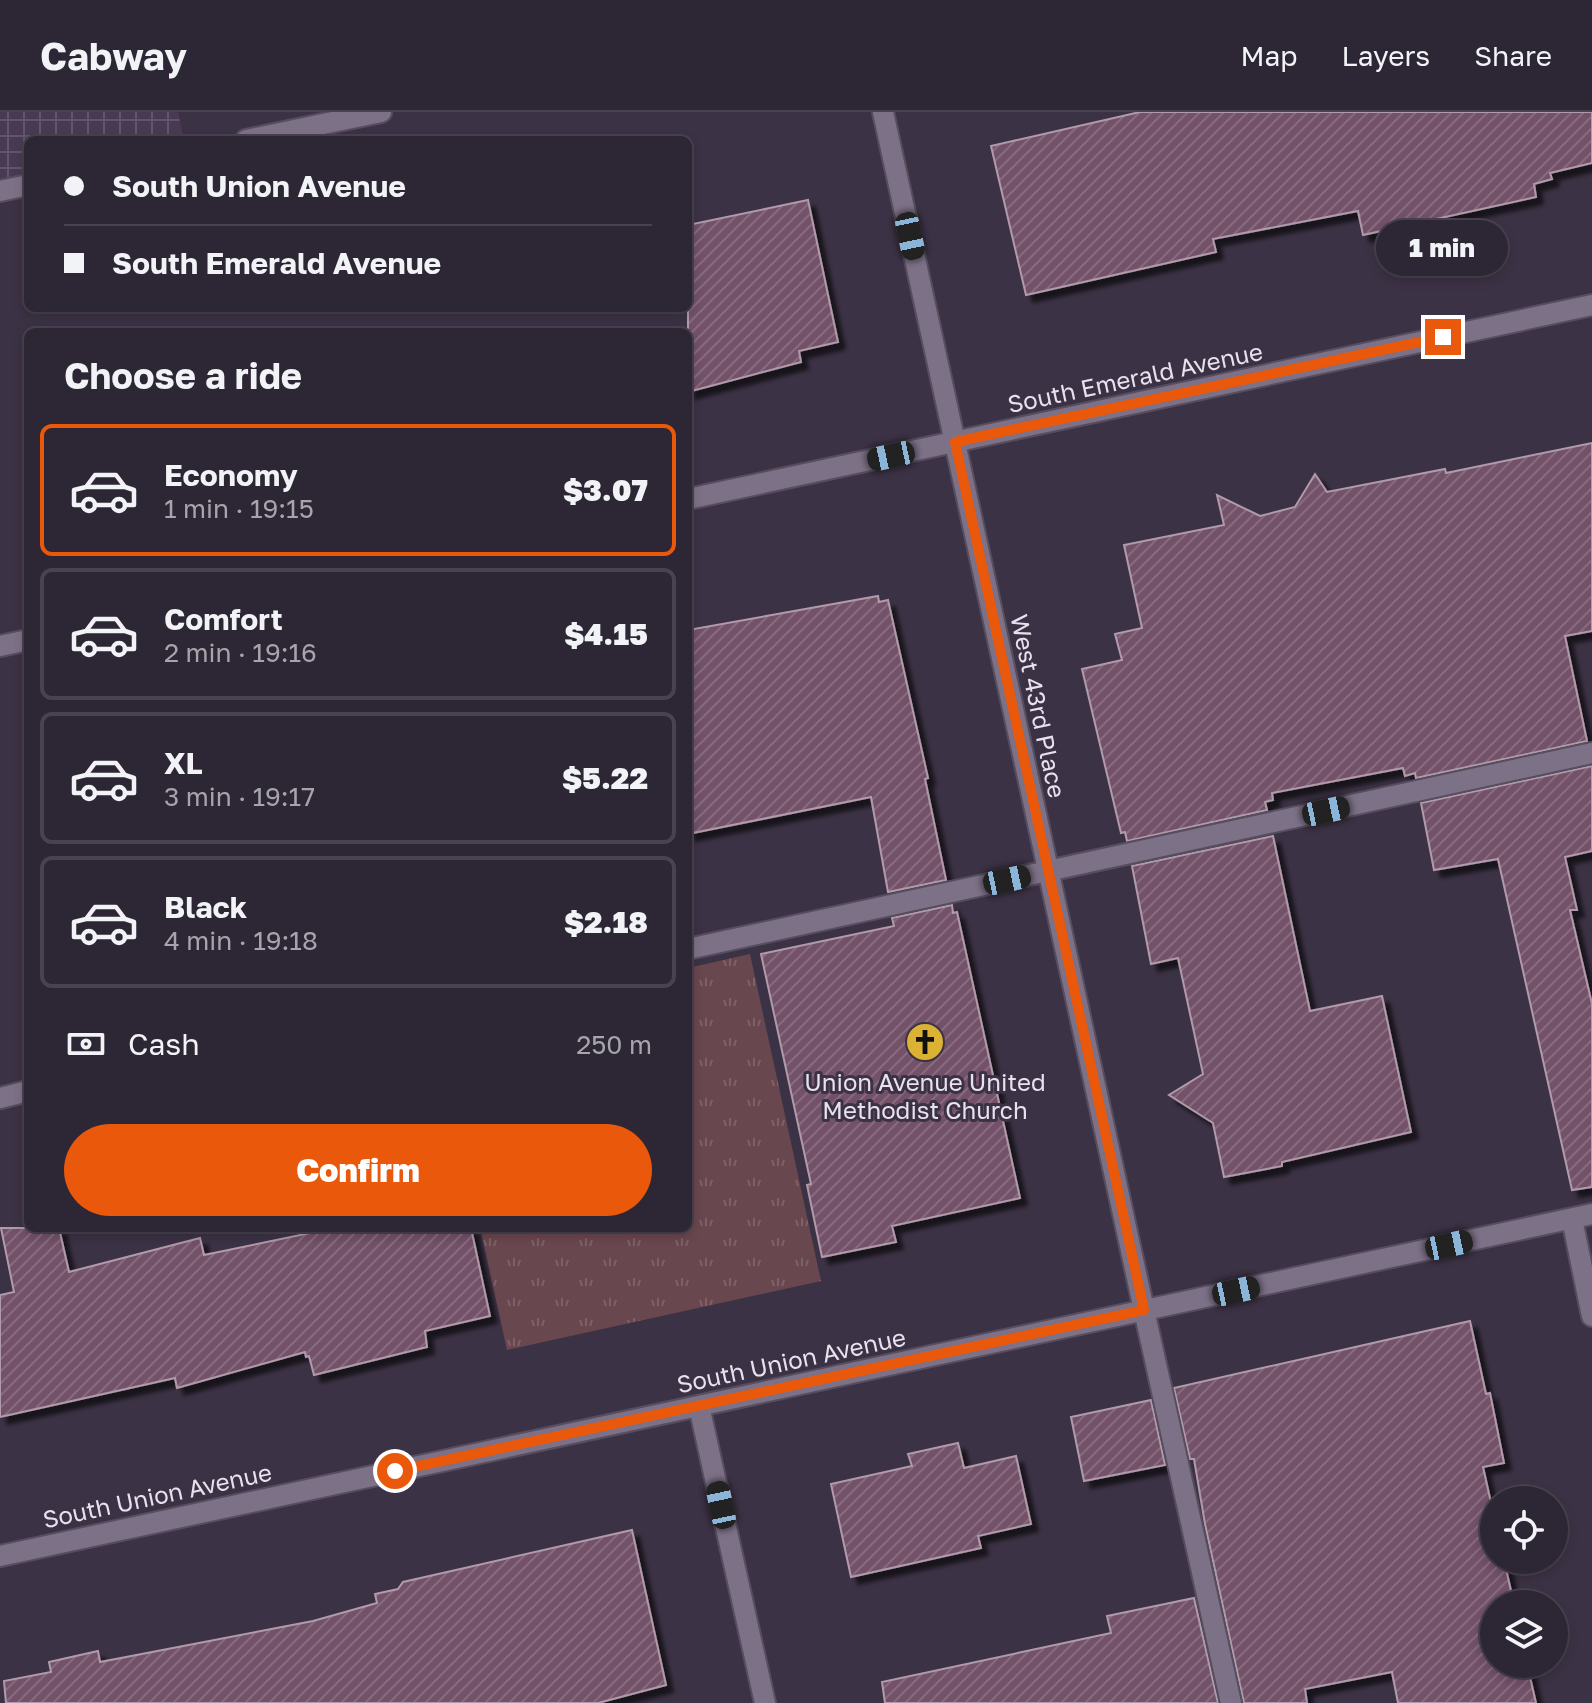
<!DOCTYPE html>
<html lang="en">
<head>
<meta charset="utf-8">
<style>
	body { margin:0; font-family:"Golos Text",sans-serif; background:#352e3c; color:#f1f3f6; height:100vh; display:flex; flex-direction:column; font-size:30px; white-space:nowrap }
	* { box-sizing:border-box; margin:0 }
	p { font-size:26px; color:#a7a5ac }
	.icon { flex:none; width:44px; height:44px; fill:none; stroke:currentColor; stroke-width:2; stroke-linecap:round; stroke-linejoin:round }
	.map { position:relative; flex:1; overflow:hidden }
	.details { position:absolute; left:24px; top:216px; width:668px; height:904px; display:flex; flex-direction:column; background:#2d2634; border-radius:12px; box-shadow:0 4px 12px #0003,0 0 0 2px #48434f }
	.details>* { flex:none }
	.hud { position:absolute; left:24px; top:24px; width:668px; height:176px; border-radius:12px; box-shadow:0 4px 12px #0003,0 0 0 2px #48434f; display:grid; align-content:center; height:176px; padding:0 40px; background:#2d2634 }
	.fabs { position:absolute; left:1480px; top:1374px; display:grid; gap:16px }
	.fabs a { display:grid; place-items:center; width:88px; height:88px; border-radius:50%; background:#2d2634; box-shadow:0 4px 12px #0003,0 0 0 2px #48434f; font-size:40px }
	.end { position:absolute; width:36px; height:36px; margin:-18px; border:10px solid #ea580c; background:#fff; box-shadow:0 0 0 4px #fff }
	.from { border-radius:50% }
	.bubble { position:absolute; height:56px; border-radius:28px; background:#2d2634; box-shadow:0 4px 12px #0003,0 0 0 2px #48434f; font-size:26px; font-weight:800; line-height:56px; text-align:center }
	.car { position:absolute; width:24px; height:48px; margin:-24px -12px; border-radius:10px; box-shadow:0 0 6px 2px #0007; background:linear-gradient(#222 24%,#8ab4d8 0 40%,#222 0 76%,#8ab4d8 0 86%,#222 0) }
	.hud b { display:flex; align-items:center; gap:28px; height:76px; font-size:30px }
	.hud b+b { border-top:2px solid #48434f }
	.hud i { width:20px; height:20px; background:#f1f3f6 }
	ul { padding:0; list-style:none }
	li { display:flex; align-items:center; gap:24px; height:132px; margin:0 16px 12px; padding:0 24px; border:4px solid #48434f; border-radius:12px }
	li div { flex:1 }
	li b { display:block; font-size:30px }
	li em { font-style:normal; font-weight:800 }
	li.on { border-color:#ea580c }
	li>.icon { width:72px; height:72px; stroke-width:1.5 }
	h2 { padding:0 40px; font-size:36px; line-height:96px }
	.pay { display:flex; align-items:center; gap:20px; height:88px; padding:0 40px; font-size:30px }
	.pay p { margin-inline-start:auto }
	.action { display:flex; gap:16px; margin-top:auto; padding:16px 40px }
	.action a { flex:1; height:92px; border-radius:48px; background:#ea580c; color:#fff; font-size:32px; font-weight:800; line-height:92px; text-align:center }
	header { display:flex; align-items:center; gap:48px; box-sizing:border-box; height:112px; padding:0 40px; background:#2d2634; border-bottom:2px solid #48434f }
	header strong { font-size:38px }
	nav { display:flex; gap:44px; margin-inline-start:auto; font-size:28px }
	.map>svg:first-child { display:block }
	.industrial { fill:url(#industrial-grid) }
	.grass { fill:url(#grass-tufts) }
	.building { fill:url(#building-hatch); stroke:#b19aaa; stroke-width:2; filter:url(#shadow) }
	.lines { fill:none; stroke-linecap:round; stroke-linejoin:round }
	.lane-casing { stroke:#564e5e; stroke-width:24 }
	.street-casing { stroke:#564e5e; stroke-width:24 }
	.lane { stroke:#7d7187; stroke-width:20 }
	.street { stroke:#7d7187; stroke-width:20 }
	.route { stroke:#ea580c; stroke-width:10 }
	.labels { text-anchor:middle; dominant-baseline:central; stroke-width:6; stroke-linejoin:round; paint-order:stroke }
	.street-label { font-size:24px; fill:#e8e1ee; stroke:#3c3245 }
	.poi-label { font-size:24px; fill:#e8e1ee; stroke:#3c3245 }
</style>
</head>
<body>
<header>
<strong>Cabway</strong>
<nav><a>Map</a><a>Layers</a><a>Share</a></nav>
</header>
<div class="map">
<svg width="1592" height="1591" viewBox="0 0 1592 1591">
	<defs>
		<pattern id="industrial-grid" width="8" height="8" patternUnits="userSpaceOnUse" patternTransform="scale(2)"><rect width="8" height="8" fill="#483a53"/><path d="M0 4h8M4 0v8" fill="none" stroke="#62566c"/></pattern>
		<pattern id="grass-tufts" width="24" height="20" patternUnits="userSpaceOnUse" patternTransform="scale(2)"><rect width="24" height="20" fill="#69474e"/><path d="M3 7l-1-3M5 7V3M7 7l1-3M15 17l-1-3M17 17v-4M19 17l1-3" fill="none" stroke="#7e6168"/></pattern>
		<pattern id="building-hatch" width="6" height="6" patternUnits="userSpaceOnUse" patternTransform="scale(2)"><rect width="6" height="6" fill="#735169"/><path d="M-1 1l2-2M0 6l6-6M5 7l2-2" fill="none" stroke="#876a7f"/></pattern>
		<filter id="shadow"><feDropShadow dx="7" dy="7" stdDeviation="2" flood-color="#0009"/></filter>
	</defs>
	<rect width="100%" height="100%" fill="#3c3245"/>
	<path class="industrial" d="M0,0h178l6,28h-156v45l-28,6z"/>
	<path class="grass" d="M750,842l71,327 -314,69 -27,-122h208v-260z"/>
	<path class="building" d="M1140,0h452v51l-42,10 2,6 -18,5 2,13 -173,38 -5,-24 -145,28 3,13 -190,43 -35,-149z
		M808,88l30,142 -39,9 2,11 -113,30v-167z
		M1592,331v188l-27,5 22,105 -171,37 -1,-5 -10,3 -2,-8 -131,25 1,7 -8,2 2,8 -140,31 -2,-9 -4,1 -39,-164 40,-9 -7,-26 27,-6 -18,-83 100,-20 -7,-30 43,21 35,-9 20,-33 12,18 118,-23 1,4z
		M878,484l1,6 9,-2 40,178 -3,1 21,101 -58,12 -17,-95 -183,37v-204z
		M1592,654v85l-27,6 12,53h-7l22,94v183l-20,3 -74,-331 -64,11 -13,-67z
		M1273,724l37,175 72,-15 29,136 -129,30v4l-58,11 -11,-54 -44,-28 34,-21 -25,-116 -27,6 -19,-98z
		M952,793l1,8 4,-1 63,286 -128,28 4,16 -74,15 -15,-72 4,-1 -50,-230 133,-28 -2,-8z
		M1,1116h58l10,44 131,-34 4,17 130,-27h137l19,88 -65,15 2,16 -113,28 -5,-19 -3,1 -1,-5 -128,36 -2,-10 -175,39v-122l14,-3z
		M1470,1209l16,73 4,-1 14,70 -21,4 11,49v44h10l10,44h-20v60h33l9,39h-138l-6,-31 -87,17 2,14h-63l-39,-179 -11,-65h-4l-16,-71z
		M1151,1288l14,65 -81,16 -13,-64z
		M958,1331l6,25 52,-12 15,68 -53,12 3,12 -130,29 -20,-93 81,-18 -4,-12z
		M632,1418l34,155 -68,18h-592l-2,-22 47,-9 -2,-10 49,-11 2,11 213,-41 64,-18 -2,-9 23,-5 5,-7z
		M1194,1486l24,105h-333l-3,-21 229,-49 -4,-17z"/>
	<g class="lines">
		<defs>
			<path id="lane" d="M246,28l135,-28
				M0,79l28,-6
				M688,837l904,-196
				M0,986l28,-7
				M1144,1198l87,393"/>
			<path id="street" d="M883,0l261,1198
				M688,387l904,-194
				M0,534l28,-6
				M1572,1107l20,97
				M699,1294l66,297
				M0,1444l1592,-342"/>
		</defs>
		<use href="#lane" class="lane-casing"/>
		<use href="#street" class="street-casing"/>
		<use href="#lane" class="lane"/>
		<use href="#street" class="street"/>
	</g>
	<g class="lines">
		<path class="route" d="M395,1359l749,-161 -189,-868 488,-105"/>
	</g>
	<defs>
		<symbol id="church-disc" viewBox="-11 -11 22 22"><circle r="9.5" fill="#dbb233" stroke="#3c3245"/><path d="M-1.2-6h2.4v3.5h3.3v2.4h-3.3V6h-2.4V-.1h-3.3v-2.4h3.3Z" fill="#111"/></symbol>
	</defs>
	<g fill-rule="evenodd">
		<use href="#church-disc" x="903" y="908" width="44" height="44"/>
	</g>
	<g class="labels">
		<g class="street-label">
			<text transform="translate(1135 265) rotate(-12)">South Emerald Avenue</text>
			<text transform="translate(1039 594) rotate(78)">West 43rd Place</text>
			<text transform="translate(791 1248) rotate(-12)">South Union Avenue</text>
			<text transform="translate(157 1383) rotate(-12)">South Union Avenue</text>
		</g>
		<g class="poi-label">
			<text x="925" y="969">Union Avenue United<tspan x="925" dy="28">Methodist Church</tspan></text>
		</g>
	</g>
</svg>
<div class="fabs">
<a><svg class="icon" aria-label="locate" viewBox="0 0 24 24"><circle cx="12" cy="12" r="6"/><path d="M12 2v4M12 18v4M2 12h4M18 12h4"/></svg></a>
<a><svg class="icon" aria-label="layers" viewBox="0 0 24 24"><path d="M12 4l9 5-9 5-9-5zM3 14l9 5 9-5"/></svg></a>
</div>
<i class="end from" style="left:395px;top:1359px"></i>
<i class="end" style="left:1443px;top:225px"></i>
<div class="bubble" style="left:1376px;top:108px;width:132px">1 min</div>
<i class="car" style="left:910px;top:124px;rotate:168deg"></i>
<i class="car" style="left:891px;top:344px;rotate:258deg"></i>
<i class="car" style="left:1326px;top:699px;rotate:78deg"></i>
<i class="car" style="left:1007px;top:768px;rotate:78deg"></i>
<i class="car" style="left:1449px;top:1133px;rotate:78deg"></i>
<i class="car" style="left:1236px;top:1179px;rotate:78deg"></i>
<i class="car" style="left:721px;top:1393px;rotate:348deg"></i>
<div class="hud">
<b><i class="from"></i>South Union Avenue</b>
<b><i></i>South Emerald Avenue</b>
</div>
<section class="details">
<h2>Choose a ride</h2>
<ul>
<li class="on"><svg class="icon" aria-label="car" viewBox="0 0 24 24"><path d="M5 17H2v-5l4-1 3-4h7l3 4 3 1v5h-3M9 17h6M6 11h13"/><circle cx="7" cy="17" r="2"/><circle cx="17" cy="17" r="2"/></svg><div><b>Economy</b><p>1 min · 19:15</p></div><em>$3.07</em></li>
<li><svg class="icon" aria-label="car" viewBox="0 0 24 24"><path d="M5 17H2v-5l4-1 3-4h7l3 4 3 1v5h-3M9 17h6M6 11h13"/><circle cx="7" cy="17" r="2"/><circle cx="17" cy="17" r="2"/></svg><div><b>Comfort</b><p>2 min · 19:16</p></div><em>$4.15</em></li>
<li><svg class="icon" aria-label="car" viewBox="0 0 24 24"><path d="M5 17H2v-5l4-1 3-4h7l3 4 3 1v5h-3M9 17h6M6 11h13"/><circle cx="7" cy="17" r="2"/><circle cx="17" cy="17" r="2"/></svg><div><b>XL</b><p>3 min · 19:17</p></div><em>$5.22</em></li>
<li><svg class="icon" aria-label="car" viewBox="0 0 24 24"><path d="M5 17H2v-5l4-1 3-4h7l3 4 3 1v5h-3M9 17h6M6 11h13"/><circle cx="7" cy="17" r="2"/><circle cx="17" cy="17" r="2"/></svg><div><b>Black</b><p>4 min · 19:18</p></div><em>$2.18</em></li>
</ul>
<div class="pay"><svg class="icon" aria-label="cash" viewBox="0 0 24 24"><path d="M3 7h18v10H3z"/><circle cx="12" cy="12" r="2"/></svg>Cash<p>250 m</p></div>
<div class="action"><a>Confirm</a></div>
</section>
</div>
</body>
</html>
